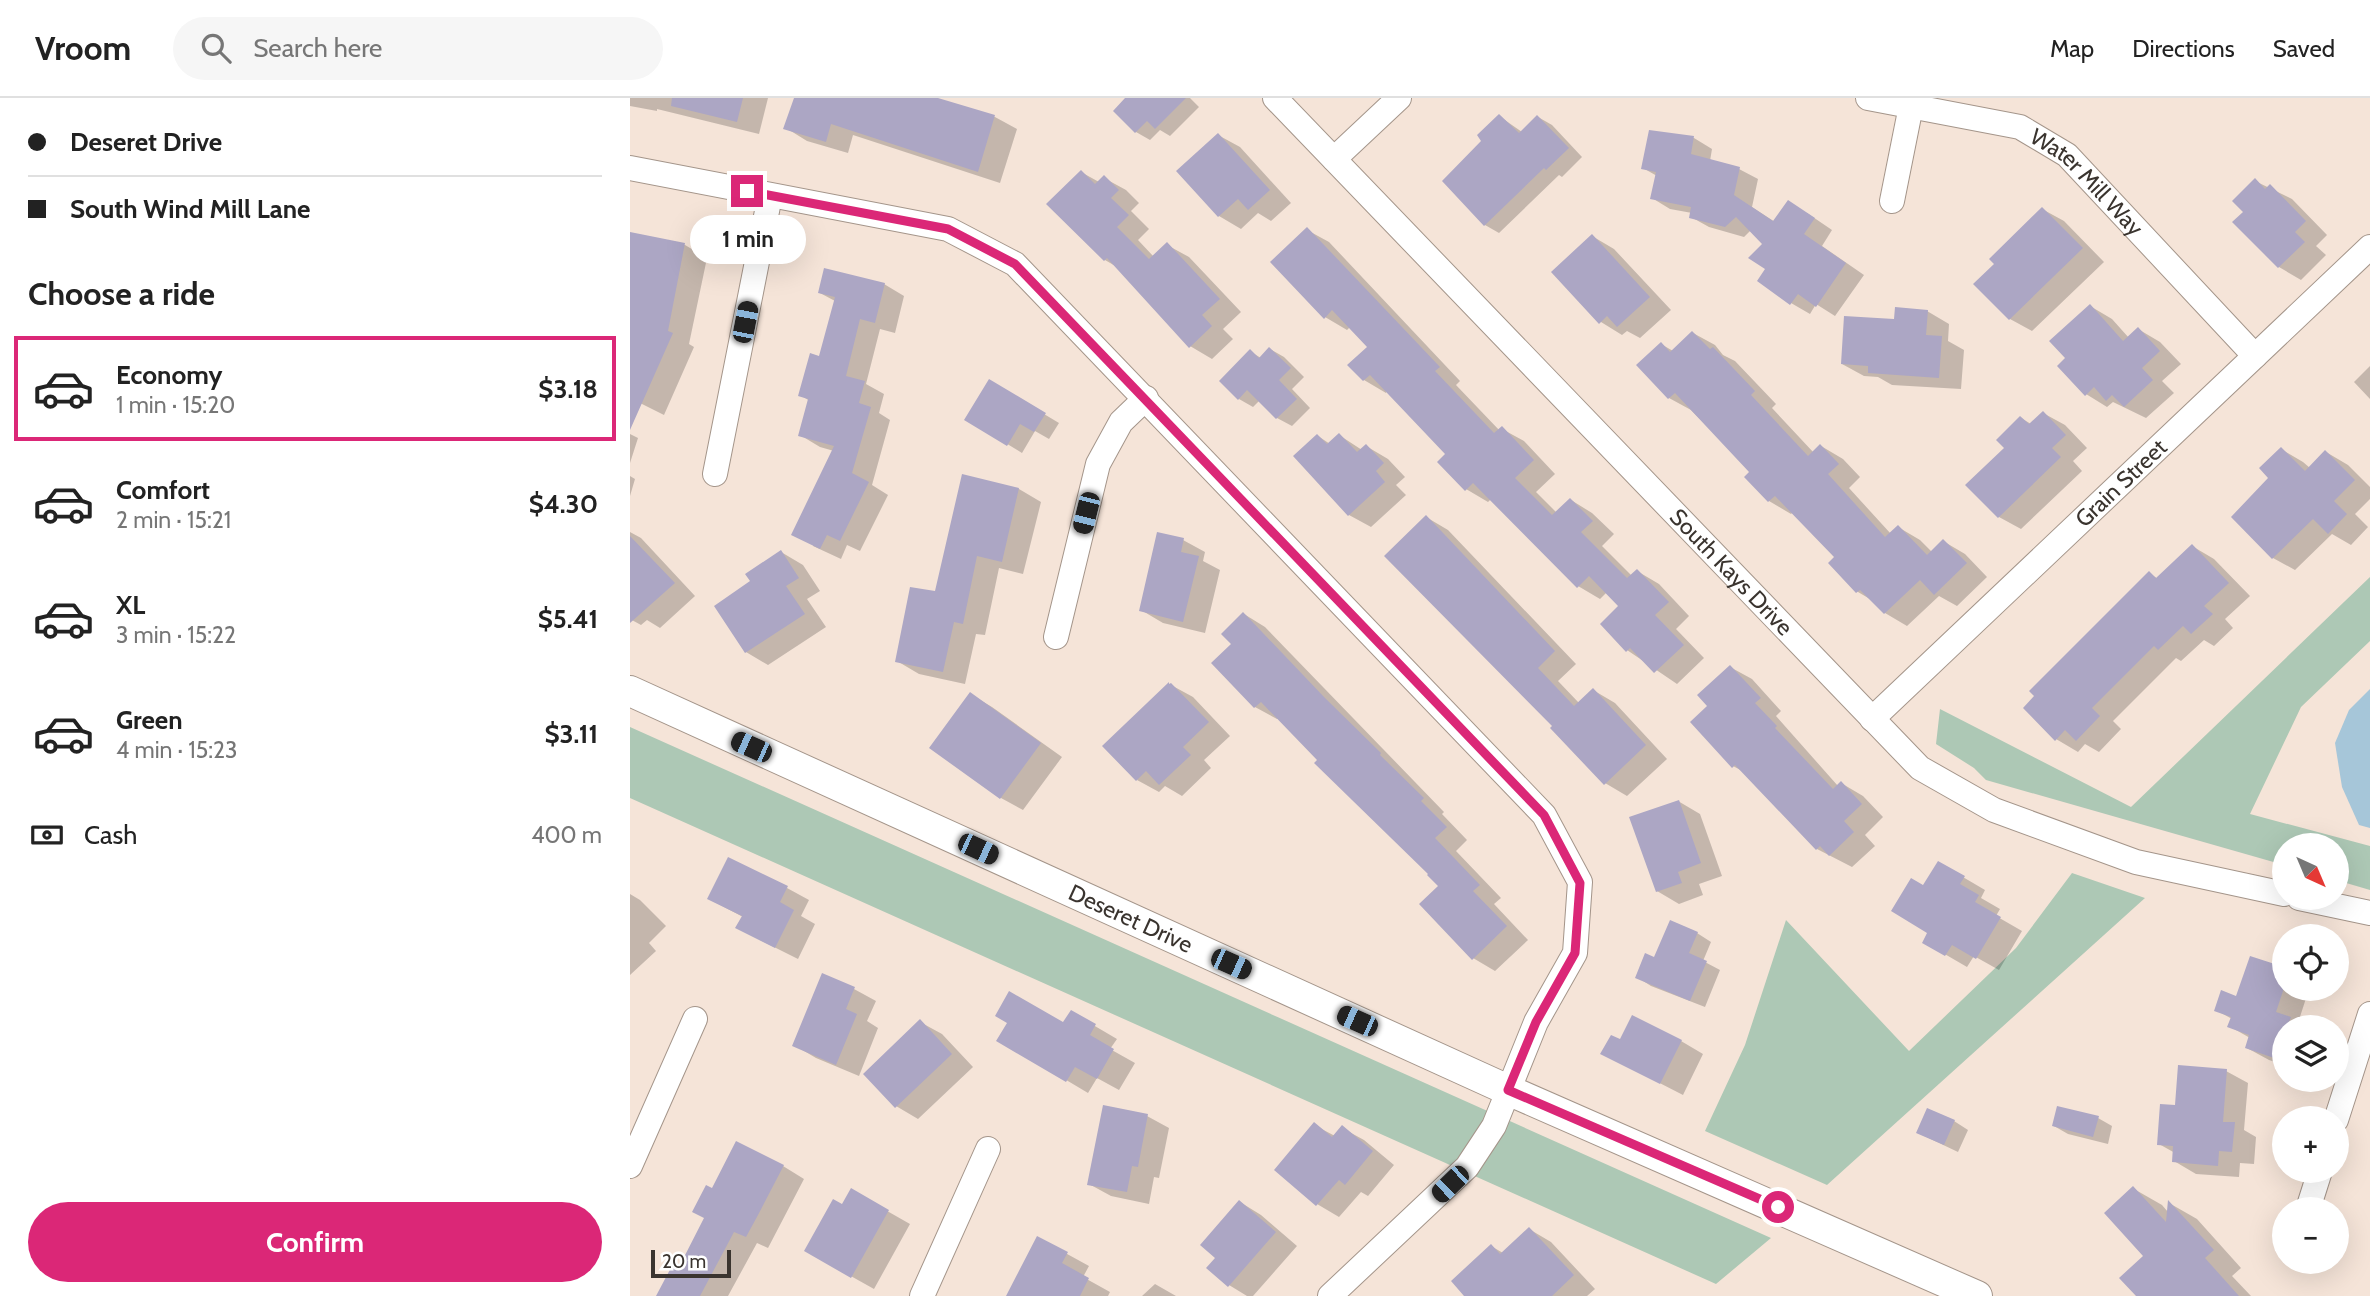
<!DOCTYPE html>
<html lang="en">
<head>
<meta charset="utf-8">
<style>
	body { margin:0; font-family:Cabin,sans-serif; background:#f6f6f6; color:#222; height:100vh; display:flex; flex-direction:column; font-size:26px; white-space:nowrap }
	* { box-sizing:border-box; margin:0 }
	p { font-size:23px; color:#767676 }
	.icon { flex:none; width:38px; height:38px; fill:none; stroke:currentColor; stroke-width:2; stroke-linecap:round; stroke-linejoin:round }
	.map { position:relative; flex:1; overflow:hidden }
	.panel { display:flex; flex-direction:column; background:#fff; width:630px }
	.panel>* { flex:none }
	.guide { display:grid; align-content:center; height:154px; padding:0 28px; background:#fff }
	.needle { width:46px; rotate:136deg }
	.fabs { position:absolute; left:1642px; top:735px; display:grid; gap:14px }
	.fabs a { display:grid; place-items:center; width:77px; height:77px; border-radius:50%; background:#fff; box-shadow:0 7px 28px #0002; font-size:35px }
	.scale { position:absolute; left:21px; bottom:18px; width:80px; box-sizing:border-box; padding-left:7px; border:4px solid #3a342f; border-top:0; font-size:19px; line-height:24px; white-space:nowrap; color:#3a342f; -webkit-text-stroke:5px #fff; paint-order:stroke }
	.end { position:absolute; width:32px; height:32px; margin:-16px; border:9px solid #db2777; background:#fff; box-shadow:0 0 0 4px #fff }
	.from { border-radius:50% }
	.bubble { position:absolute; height:49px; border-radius:24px; background:#fff; box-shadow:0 7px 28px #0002; font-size:23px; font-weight:800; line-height:49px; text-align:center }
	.car { position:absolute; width:21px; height:42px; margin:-21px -10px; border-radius:9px; box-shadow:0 0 5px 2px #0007; background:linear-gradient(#222 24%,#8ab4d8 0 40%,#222 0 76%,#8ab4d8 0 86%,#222 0) }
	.guide b { display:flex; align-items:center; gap:24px; height:66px; font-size:26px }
	.guide b+b { border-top:2px solid #e0e0e0 }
	.guide i { width:18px; height:18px; background:#222 }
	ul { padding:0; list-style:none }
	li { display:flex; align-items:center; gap:21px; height:105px; margin:0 14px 10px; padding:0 14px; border:4px solid transparent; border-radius:0px }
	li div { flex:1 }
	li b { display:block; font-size:26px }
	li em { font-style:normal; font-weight:800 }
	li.on { border-color:#db2777 }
	li>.icon { width:63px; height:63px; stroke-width:1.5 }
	h2 { padding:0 28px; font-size:32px; line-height:84px }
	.pay { display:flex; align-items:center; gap:18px; height:77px; padding:0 28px; font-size:26px }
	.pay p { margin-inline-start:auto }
	.action { display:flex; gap:14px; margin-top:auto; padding:14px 28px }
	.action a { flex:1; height:80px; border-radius:42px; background:#db2777; color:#fff; font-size:28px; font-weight:800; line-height:80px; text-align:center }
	header { display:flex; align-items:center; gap:42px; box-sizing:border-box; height:98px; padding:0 35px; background:#fff; border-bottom:2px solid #e0e0e0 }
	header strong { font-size:33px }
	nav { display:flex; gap:38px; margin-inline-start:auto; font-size:24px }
	.search { width:490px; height:63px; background:#f6f6f6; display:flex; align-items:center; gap:18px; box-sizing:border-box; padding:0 24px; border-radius:38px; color:#767676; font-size:26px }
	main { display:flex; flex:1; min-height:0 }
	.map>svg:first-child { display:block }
	.green { fill:#adc8b5 }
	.water { fill:#a6c6d9 }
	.shadow { fill:#0003 }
	.building { fill:#aca6c4 }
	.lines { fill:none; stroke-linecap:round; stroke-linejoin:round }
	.minor-casing { stroke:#a4958a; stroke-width:26 }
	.tertiary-casing { stroke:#a4958a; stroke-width:32 }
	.minor { stroke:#fff; stroke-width:24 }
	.tertiary { stroke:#fff; stroke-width:30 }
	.route { stroke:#db2777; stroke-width:9 }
	.labels { text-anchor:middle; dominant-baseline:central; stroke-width:5; stroke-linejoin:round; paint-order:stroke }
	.street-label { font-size:23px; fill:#3a342f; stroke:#fff }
</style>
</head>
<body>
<header>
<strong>Vroom</strong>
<div class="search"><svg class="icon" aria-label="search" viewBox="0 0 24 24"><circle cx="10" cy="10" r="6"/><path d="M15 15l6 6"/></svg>Search here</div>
<nav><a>Map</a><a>Directions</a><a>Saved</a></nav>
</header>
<main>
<section class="panel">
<div class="guide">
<b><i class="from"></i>Deseret Drive</b>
<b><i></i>South Wind Mill Lane</b>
</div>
<h2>Choose a ride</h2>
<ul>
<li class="on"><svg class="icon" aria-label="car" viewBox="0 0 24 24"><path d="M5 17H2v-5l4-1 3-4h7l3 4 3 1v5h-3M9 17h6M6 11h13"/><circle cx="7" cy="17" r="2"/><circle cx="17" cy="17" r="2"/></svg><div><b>Economy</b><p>1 min · 15:20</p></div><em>$3.18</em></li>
<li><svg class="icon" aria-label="car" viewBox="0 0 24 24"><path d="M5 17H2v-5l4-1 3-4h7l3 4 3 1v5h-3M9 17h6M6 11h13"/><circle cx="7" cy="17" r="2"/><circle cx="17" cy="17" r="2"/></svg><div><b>Comfort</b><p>2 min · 15:21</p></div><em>$4.30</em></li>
<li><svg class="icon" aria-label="car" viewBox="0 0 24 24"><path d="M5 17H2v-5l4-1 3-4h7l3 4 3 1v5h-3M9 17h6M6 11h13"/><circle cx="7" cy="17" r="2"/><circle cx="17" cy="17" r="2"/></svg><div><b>XL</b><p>3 min · 15:22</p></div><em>$5.41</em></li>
<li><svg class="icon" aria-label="car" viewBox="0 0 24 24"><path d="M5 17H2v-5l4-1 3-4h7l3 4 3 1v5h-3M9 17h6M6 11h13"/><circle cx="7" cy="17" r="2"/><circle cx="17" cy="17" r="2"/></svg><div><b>Green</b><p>4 min · 15:23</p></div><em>$3.11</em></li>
</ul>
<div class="pay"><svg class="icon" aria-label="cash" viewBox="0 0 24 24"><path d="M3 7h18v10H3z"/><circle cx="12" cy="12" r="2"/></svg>Cash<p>400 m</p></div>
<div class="action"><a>Confirm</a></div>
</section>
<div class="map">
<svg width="1740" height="1198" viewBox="0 0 1740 1198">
	<rect width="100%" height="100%" fill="#f5e4d8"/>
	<path class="green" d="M1740,479v64l-69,66 -51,107 120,32v44l-34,-10v-35h-52v20l-298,-85 -12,-12 -38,-24 4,-35 191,98z
		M0,629l1141,511 -55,46 -1086,-486z
		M1442,775l73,25 -318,287 -122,-54 40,-86 41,-125 123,131 107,-103z"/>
	<path class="water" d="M1740,591v139l-11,-3 -17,-38 -7,-44 14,-33z"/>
	<path class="shadow" d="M0,0h138l-9,36 -102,-25v2l-27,-5z
		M165,0h137l63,19 22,12 -17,54 -147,-48 -5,18 -41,-12 -21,-13z
		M498,0h62l9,9 -29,29 -10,-6 -10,10 -14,-8z
		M869,18l23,16 16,-15 14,8 30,32 -20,20 -3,-2 -60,58 -14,-8 -1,-84z
		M1021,34l43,6 18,11 -2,12 29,8 19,10 -6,28 23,15 32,-9 25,17 -10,16 42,29 -29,41 -19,-12 -6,10 -19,-11 -24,-34 -2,-25 -14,-14 -7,7 -35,-10 -18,-10 1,-4 -22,-4 -18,-11 5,-22 -14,-8z
		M588,37l22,12 51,56 -20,18 -13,-8 -17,16 -22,-13 -40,-45z
		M451,74l18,10 5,-4 22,12 13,13 -8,8 18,18 -11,11 16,17 13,-12 22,12 52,55 -18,17 10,10 -21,20 -22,-13 -73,-79 -12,-7z
		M1625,83l37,18 35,36 -11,11 10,9 -25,25 -22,-13 -44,-45 10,-10z
		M1412,111l22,12 40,41 -72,69 -22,-12 -14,-55z
		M677,132l22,12 131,139 -4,4 44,46 2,-2 22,12 31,33 -19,18 21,21 14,-13 21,13 22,21 -12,12 30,30 5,-5 22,13 30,32 -13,13 28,29 -27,26 -50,-34 -6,-44 -14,-14 -7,7 -22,-13 -87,-87 -3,3 -22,-13 -18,-35 -61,-63 -1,2 -22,-13 -14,-15 19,-18 -19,-20 -3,3 -22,-13z
		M0,136l55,11 22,13 -18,86 5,3 -30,68 -34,-17z
		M962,138l22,13 57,61 -31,28 -13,-7 -5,4 -21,-13 -48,-50z
		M254,186l20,12 -9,37 -15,-4 -14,55 18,10 -5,19 11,7 -18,65 16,10 -28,56 -13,-6 -6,14 -28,-13 21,-95 -14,-4 -20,-12 10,-34 -10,-6 21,-37 14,-57 -15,-8z
		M1460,208l22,13 17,19 9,-9 22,13 21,22 -19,17 12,12 -28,25 -33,-16 -6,5 -21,-13z
		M1297,213l22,13 -1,17 16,9 -3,39 -69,-4 -14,-8 -14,-1 -22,-12 53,-43z
		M1063,235l22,12 8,10 12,6 41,43 -4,4 42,45 7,-7 22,13 17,18 -11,11 42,46 7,-7 22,13 12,12 11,-11 22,13 22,23 -30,29 -18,-10 -32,30 -22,-13 -10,-11 -17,-10 -28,-29 6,-5 -43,-46 -2,2 -22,-13 -23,-24 6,-5 -61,-62 -22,-12 -8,-54 12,7z
		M640,251l14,8 20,20 -12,12 18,19 -18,18 -15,-8 -17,-18 -7,7 -14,-8 12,-47 10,6z
		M1740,268v33l-16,-17z
		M359,283l70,42 -10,16 -14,-8 -13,22 -56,-34z
		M1413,315l22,12 22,23 -14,13 9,10 -61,58 -22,-12 7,-69 15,-30 10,6z
		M0,336l8,4 -8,25z
		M709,337l23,15 4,-4 22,13 17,18 -9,8 10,10 -35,32 -22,-12 -31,-79 12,8z
		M1651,351l22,13 7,6 16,-16 22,13 22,22v12l-15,15 13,13 -17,18 -19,-11 -37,36 -22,-12 -3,-80z
		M0,378l5,3 -5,17z
		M333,378l56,13 22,13 -18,72 -24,-6 -14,67 -9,-1 -11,50 -46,-10 -22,-13 39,-68z
		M796,419l22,13 128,134 -18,17 21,22 14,-13 22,13 52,56 -40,37 -22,-13 -51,-57z
		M0,434l11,6 54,58 -35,32 -13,-8 -6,5 -11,-6z
		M553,442l22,12 -2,9 17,9 -15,63 -42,-10 -22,-13z
		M1562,448l22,13 36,37 -25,23 8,9 -19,18 -10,-6 -23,21 -5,-3 -63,63 8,8 -22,23 -14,-8 -7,8 -22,-13 93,-166 9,6z
		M151,454l22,13 17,26 -13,8 19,28 -58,38 -22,-13 7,-70z
		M614,516l21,13 179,185 -2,2 25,26 -11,11 45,47 -7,6 34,36 -33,31 -22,-13 -33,-72 -161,-168 -2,1 -22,-12 -42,-44 20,-19z
		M1100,569l22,12 29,32 -5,5 62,70 3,-3 22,13 20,21 -18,18 10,11 -23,21 -35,-18 -71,-76 -13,-7 -23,-60z
		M541,587l22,12 37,39 -26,24 7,8 -29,28 -17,-10 -6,6 -22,-12z
		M340,596l22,13 70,50 -39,53 -22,-12 -69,-50z
		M1048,703l22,13 22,62 -23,8 4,11 -24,9 -22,-13z
		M1309,765l46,27 -4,8 19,11 -4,7 26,15 -23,39 -25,-14 -7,11 -43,-25 6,-10z
		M157,790l22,12 -8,16 14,8 -17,35 -38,-19 -17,-23 -34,-18z
		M0,796l10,6 26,26 -17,17 7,8 -26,24z
		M1067,835l14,9 -8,19 17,9 -15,37 -54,-21 -14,-9 18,-17z
		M1654,871v20h25l-11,34 7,4h-21v38l-15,-5 -22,-12 3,-10 -21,-12 3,-7 -16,-9z
		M224,891l22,12 -9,20 11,7 -19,48 -43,-18 -22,-13z
		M441,914l46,27 -7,10 25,14 -16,27 -22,-12 -9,15 -89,-53 10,-17 55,2z
		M290,924l22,12 31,33 -55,52 -22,-13z
		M990,943h61l22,13 -20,41 -80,-41z
		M1596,973l22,12 -4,47 12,7 -2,27 -14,-1 -1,14 -43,-3 -22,-13 1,-8 -16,-9 17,-37z
		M517,1018l22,12 -10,50 -5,-1 -5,27 -38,-8 -22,-12z
		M1468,1020l14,8 -4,18 -40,-10 -14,-8z
		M1324,1023l14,9 -10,22 -40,-19z
		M684,1027l21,11 7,-8 22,12 30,25 -26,31 -7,-4 -22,25 -22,-13z
		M153,1068l21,13 -36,69 -11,-5 -29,53h-70l23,-29 24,-48 8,-28z
		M1504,1091l28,16 6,7 1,-9 28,16 44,49 -9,8 19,20h-113l7,-40z
		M222,1093l58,33 -36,65 -68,-38 37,-45z
		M610,1104l21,13 36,31 -44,50h-6l-18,-11 -11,-27z
		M899,1131l22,13 44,47 -8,7h-120l24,-50 12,7z
		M408,1140l51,28 -6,11 27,15 -2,4h-101z
		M525,1186l21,12h-34z"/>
	<path class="building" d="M42,0h71l-6,24 -66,-16z
		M164,0h144l57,17 -17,57 -147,-48 -5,18 -43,-13z
		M495,0h61l-31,31 -8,-8 -12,12 -22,-22z
		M869,16l20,19 18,-18 32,33 -23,22 -2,-2 -60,58 -42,-45 39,-40 -4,-6z
		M1019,32l45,6 -3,18 49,13 -6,28 39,26 15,-21 27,18 -11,16 42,29 -30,44 -18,-13 -8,11 -33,-24 8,-12 -17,-11 14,-14 -26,-27 -11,10 -36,-9 2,-11 -41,-8 6,-27 -15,-3z
		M588,35l52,57 -22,20 -10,-11 -20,18 -42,-46z
		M451,72l14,14 9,-9 15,15 -8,8 18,17 -12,12 32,32 18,-17 53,57 -18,16 10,11 -23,22 -82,-90 -3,3 -58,-57z
		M1625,80l10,11 5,-5 36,37 -11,11 10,10 -27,26 -46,-46 11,-10 -11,-11z
		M1412,109l41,41 -74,72 -36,-36 21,-20 -5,-5z
		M677,129l133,140 -5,4 59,62 8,-7 32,34 -19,18 37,37 18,-17 23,23 -12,11 46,46 10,-9 32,33 -14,13 29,30 -30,28 -24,-25 -4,4 -26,-28 18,-18 -29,-30 -12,12 -104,-105 -8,8 -28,-29 8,-8 -75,-79 -7,6 -16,-16 20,-18 -35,-37 -8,9 -54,-57z
		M0,134l55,11 -17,88 5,2 -43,97z
		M962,136l58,63 -33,30 -10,-11 -8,8 -48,-52z
		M194,170l61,15 -10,40 -15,-4 -14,57 19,5 -6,22 12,4 -19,66 17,9 -29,59 -13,-6 -7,14 -29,-14 43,-89 -36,-10 10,-37 -10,-3 12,-43 9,3 16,-59 -17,-4z
		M1460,206l33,37 15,-14 22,24 -18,17 11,12 -29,27 -12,-12 -6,6 -12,-14 -9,9 -28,-30 8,-8 -16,-17z
		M1265,209l33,3 -2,25 16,1 -3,42 -71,-5v-7l-27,-2 3,-48 50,3z
		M1062,233l18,18 3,-2 42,44 -4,4 57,61 12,-12 19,20 -11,10 57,63 13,-12 29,30 16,-16 24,24 -33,32 -14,-15 -36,34 -24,-24 -4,3 -28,-30 6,-6 -59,-61 -7,6 -24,-25 5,-5 -74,-79 -7,6 -32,-34 25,-23 9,10z
		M639,249l22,21 -12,12 18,19 -21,20 -29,-29 -9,10 -19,-19 31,-32 9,9z
		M359,281l57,34 -12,19 -14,-8 -13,22 -43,-26z
		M1413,313l23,24 -14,13 9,9 -63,61 -33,-33 39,-37 -8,-8 24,-24 9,8z
		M709,335l18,19 9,-8 18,19 -8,8 9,11 -37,34 -55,-60 24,-22 10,10z
		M1651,349l24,24 20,-21 30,30 -21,21 13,13 -19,20 -15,-15 -41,40 -41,-42 37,-39 -9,-10z
		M332,376l57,14 -17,74 -25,-6 -14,68 -9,-2 -11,50 -48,-10 15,-75 25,4z
		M796,417l129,136 -17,17 36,38 19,-18 53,57 -42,40 -54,-57 2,-2 -168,-170z
		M527,434l27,6 -3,14 18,4 -16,66 -44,-11z
		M0,438l45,47 -45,40z
		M1562,446l37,39 -25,23 9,8 -22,20 -8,-8 -25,24 -4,-4 -62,62 8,8 -24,25 -11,-11 -10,11 -32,-33 11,-12 -5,-5 120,-120 7,7z
		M151,452l18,28 -13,8 19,28 -60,39 -31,-47 36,-25 -5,-7z
		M613,514l81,85 57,56 -1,2 44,43 -3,3 26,26 -12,11 45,47 -7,6 34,35 -35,34 -53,-56 19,-18 -11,-11 1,-1 -114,-111 3,-3 -56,-58 -7,6 -43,-45 20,-19 -10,-10z
		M1100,567l31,33 -6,5 22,23 -2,2 58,61 8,-8 21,23 -18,17 10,11 -25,24 -9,-10 -4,4 -81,-85 -3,3 -42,-46 17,-16 -10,-11z
		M539,584v2l2,-1 38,39 -26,25 8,8 -32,30 -13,-14 -10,10 -34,-35z
		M340,594l71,51 -41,56 -71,-51z
		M1049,702l22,63 -23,9 4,11 -26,9 -27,-75z
		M98,759l60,29 -8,16 14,8 -19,38 -40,-20 7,-12 -35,-17z
		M1308,763l27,15 -5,8 19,11 -4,7 26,15 -25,42 -24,-14 -7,11 -23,-13 5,-10 -36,-22 20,-33 12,7z
		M1040,822l28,12 -9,21 18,8 -17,40 -55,-23 10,-25 9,4z
		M1620,858l34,11v21l-8,24 15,5 -4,10h-3v12l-7,20 -32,-11 4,-13 -22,-8 4,-10 -17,-6 7,-21 15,6z
		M192,875l33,14 -9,22 11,5 -21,51 -44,-19z
		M379,893l54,31 8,-12 25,14 -6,11 24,14 -17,30 -22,-12 -9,15 -70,-41 11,-18 -12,-7z
		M1002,917l50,25 -22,44 -60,-30 11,-19 9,4z
		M290,921l32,35 -57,54 -32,-34z
		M1548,967l49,4 -4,53h12l-3,30 -13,-1 -1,15 -46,-4 1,-16 -16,-1 3,-41 15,1z
		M473,1007l45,9 -10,53 -6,-1 -5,26 -40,-7z
		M1427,1008l42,10 -6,21 -41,-11z
		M1297,1010l28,12 -11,25 -28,-12z
		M684,1024l18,15 10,-12 31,26 -28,34 -6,-5 -23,26 -42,-36z
		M106,1043l48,24 -26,50 -12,22 -12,-5 -34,64h-44l18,-34 6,3 24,-47 -12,-6 14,-27 6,3z
		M1503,1088l33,36 2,-22 46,50 -9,8 34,38h-103l-17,-18 24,-22 -39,-43z
		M221,1090l38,22 -38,68 -47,-27 29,-52 9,5z
		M609,1102l37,32 -48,55 -22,-19 9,-10 -15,-13z
		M899,1129l45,48 -22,21h-88l-13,-15 40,-37 9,10z
		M407,1138l31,16 -6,11 27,15 -9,18h-74z"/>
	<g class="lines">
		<defs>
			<g id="minor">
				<path id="s1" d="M645,0l645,670 74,42 142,52 148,32"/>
				<path id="s2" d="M1238,0l152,29 47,28 188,201"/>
				<path d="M704,61l65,-61"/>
				<path d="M0,70l318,61 67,35 529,551 36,67 -5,71 -39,69 -42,104 -27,41 -137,129"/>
				<path d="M1262,103l19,-95"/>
				<path d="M85,376l55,-278"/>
				<path d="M426,539l42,-173 23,-42 25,-24"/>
				<path id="s3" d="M1242,621l498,-472"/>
				<path d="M1669,800l71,15"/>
				<path d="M1706,1022l34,-106"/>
				<path d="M0,1068l65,-147"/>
				<path d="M1678,1111l12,-38"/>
				<path d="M292,1198l66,-147"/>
			</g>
			<g id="tertiary">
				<path id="s4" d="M0,593l878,399 469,206"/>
			</g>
		</defs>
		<use href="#minor" class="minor-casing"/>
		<use href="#tertiary" class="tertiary-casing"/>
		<use href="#minor" class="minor"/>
		<use href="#tertiary" class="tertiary"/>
	</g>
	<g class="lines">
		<path class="route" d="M117,93l201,38 67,35 529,551 36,68 -5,70 -39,69 -28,68 270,117"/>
	</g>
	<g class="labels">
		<g class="street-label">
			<text stroke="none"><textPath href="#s2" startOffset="242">Water Mill Way</textPath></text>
			<text stroke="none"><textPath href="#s3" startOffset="343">Grain Street</textPath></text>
			<text stroke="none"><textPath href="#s1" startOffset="658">South Kays Drive</textPath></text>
			<text stroke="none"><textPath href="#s4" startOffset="550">Deseret Drive</textPath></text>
		</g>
	</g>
</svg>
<div class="fabs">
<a><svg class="needle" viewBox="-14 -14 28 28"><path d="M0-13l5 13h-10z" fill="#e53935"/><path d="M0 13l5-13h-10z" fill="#767676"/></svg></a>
<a><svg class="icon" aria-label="locate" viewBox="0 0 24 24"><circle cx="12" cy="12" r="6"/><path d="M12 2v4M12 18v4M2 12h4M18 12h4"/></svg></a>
<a><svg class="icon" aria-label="layers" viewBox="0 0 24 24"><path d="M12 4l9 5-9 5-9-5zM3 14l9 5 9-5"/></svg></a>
<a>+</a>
<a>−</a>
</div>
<div class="scale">20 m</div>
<i class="end from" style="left:1148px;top:1109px"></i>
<i class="end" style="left:117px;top:93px"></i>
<div class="bubble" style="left:60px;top:117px;width:116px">1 min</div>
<i class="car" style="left:115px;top:224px;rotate:11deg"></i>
<i class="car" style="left:456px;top:415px;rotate:194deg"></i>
<i class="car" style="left:121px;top:649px;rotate:294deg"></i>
<i class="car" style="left:348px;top:751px;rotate:115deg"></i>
<i class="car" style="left:601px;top:866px;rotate:114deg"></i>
<i class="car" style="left:727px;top:923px;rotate:294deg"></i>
<i class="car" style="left:820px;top:1086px;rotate:226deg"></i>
</div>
</main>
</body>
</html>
